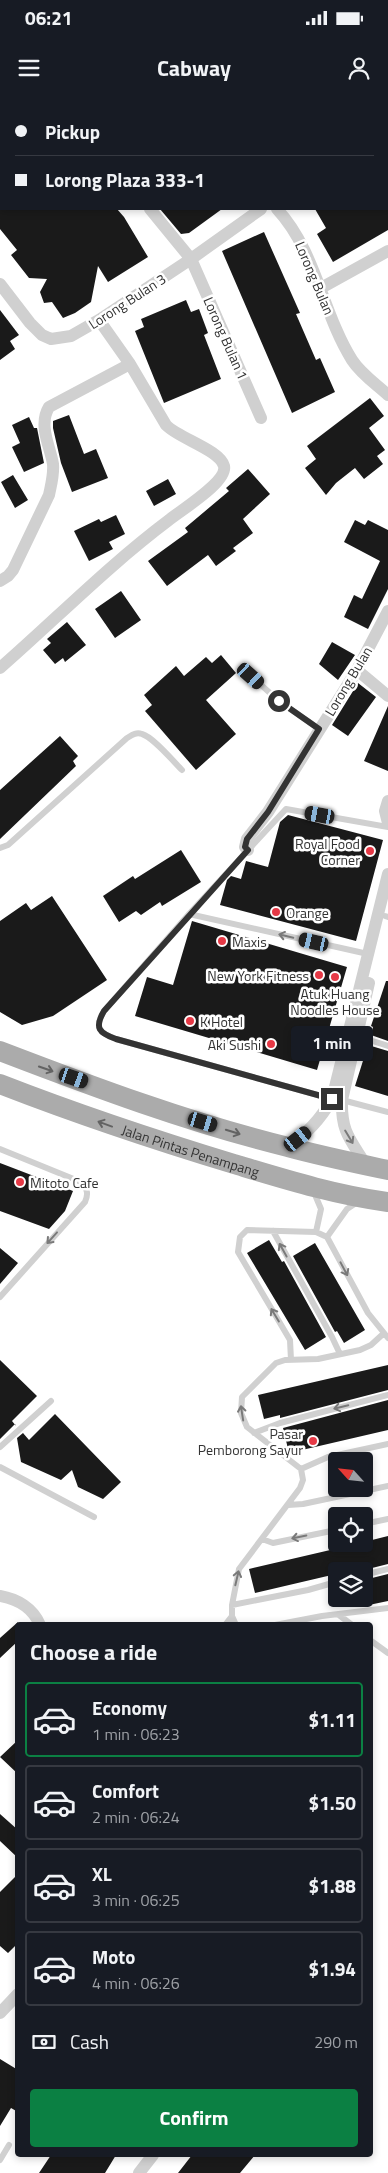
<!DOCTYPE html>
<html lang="en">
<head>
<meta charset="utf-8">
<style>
	body { margin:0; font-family:"Titillium Web",sans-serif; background:#242831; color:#f1f3f6; height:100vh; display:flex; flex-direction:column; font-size:19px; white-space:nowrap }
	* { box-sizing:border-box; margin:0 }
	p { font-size:16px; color:#9ea1a6 }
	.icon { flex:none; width:28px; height:28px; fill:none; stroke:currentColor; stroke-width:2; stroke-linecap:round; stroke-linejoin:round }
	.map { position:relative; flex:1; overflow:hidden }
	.sheet { position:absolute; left:15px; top:1522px; width:358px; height:535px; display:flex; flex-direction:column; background:#171b24; border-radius:5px; box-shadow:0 2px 8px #0003 }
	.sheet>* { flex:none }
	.top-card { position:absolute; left:0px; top:0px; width:389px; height:110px; box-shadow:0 2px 8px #0003; display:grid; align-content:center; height:110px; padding:0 15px; background:#171b24 }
	.needle { width:32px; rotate:297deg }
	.fabs { position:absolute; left:328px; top:1352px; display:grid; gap:10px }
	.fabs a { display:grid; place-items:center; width:45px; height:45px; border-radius:5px; background:#171b24; box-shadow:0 2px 8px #0003; font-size:25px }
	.end { position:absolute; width:22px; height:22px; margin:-11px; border:6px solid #333; background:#fff; box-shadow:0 0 0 2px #fff }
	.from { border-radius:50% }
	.bubble { position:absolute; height:35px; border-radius:5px; background:#171b24; box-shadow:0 2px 8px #0003; font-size:16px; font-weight:700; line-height:35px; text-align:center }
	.car { position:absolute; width:15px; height:30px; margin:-15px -8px; border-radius:6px; box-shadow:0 0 4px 1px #0007; background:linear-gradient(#222 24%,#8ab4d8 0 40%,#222 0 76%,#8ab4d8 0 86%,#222 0) }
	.top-card b { display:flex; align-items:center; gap:18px; height:48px; font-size:19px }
	.top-card b+b { border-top:1px solid #363941 }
	.top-card i { width:12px; height:12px; background:#f1f3f6 }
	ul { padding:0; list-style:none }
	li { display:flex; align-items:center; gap:15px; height:75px; margin:0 10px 8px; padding:0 5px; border:2px solid #363941; border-radius:5px }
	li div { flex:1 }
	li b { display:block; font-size:19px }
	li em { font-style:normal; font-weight:700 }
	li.active { border-color:#0b8043 }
	li>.icon { width:45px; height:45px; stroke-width:1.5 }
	h2 { padding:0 15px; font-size:22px; line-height:60px }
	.pay { display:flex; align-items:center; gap:12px; height:55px; padding:0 15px; font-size:19px }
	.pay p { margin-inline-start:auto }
	.cta { display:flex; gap:10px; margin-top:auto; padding:10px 15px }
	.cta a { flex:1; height:58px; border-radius:5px; background:#0b8043; color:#fff; font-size:20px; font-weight:700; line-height:58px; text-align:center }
	.status { display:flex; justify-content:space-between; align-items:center; height:35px; padding:0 25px; background:#171b24; direction:ltr }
	.status svg { height:14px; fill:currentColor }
	header { display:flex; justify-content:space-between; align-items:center; height:65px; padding:0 15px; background:#171b24; font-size:22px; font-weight:700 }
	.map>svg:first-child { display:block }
	.building { fill:#1a1a1a }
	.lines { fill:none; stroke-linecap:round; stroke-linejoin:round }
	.service { stroke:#d0d0d0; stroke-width:6 }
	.minor { stroke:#d0d0d0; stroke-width:12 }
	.secondary { stroke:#bdbdbd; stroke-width:18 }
	.primary { stroke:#ababab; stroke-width:20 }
	.oneway { stroke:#7a7a7a }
	.oneway2 { stroke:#636363 }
	.route { stroke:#333; stroke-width:6 }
	.poi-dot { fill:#e63946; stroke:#fff; stroke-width:2 }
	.labels { text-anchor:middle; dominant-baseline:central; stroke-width:5; stroke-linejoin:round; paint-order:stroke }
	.street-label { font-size:14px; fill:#333; stroke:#fff }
	.poi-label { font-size:14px; fill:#333; stroke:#fff; text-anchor:end }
</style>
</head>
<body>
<div class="status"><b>06:21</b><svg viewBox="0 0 49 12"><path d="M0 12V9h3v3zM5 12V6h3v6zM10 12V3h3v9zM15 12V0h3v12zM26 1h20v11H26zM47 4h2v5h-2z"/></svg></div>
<header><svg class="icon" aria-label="menu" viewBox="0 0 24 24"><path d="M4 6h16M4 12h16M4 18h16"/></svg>Cabway<svg class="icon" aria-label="person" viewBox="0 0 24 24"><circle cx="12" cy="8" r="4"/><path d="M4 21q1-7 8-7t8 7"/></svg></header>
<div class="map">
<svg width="388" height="2073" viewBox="0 0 388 2073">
	<rect width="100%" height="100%" fill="#fff"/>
	<path class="building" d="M0,109h117l7,8 24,40 -40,25 -10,-16 -7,36 -16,11 -12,5 -11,-16 -8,1 -4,-11 7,-13 -18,-1 -18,-23 6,-5 -17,-21z
		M160,109h62l-33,24 -8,1z
		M315,109h73v21l-55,32 -16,-28 9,-6z
		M264,132l36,81 -4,1 20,46 4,-2 15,34 -43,21 -70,-162z
		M186,200l5,12 8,-3 9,24 -4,2 17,44 -57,24 -29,-72 9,-4 -3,-8z
		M0,210l19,25 -9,6 5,8 -15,11z
		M370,298l14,18 -15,12 16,22 -8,6 6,8 -19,15 -9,-11 -19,15 -10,12 -21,-27 11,-9 -9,-13z
		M69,315l15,39 12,-5 12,29 -36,14 -11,-29 -8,-35v-7z
		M29,317l5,11h3l7,35 -20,9 -12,-25 8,-4 -8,-18z
		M248,369l22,25 -27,25 10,14 -20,15 3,3 -20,15 -8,-11 -41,31 -19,-25 40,-29 -3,-4 44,-37 -3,-3z
		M13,375l15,25 -13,8 -14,-26z
		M168,379l8,15 -22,12 -8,-15z
		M116,415l9,19 -16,8 4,7 -24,12 -15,-30 25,-12 2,3z
		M355,420l10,5 3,-5 20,10v59l-20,40 -24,-12 10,-22 8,4 18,-38 -36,-19z
		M121,491l20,29 -26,18 -20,-29z
		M67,522l19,23 -21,17 -2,-4 -8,6 -12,-14 8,-7 -4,-4z
		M332,542l23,13 -17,25 -19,-16z
		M221,555l15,18 -30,27 30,34 -40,36 -51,-59 7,-6 -8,-10 32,-29 8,10 22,-19 6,6z
		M358,583l18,14 -28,39 -16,-11z
		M388,606v65l-24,-10z
		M60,636l18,20 -5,5 3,5 -76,73v-49z
		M288,715l95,25 -27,101 -136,-36 7,-25 4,-4 10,3 5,-18 22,6 12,-45z
		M181,750l20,32 -39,24 -2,-4 -19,13 -5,-4 -17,11 -16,-26 30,-20 2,3z
		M52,796l55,84 -54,36 -31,9 -22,-13v-91l26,-18 5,7z
		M192,821l155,46 -30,103 -182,-54 12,-39 26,8z
		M386,881h2v60l-17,-6 2,-8 -2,-1z
		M368,945l20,6v45l-33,-10z
		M0,1063l73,28 -8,20 -16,18 -49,-18z
		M269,1140l13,22 2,-1 42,76 -21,13 -58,-97z
		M315,1143l50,87 -21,13 -7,-12 -2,1 -42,-76z
		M0,1148l18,15 -18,21z
		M0,1260l37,36 -25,25 4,5 -1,-2 -15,15z
		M388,1265v25l-108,28v-3l-16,4 -6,-24z
		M388,1300v30l-99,23 -6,-25z
		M55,1314l66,68 -18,17 -25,-12 -6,-17 -11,10 -40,-18 -4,-24 6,-5 6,7z
		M388,1436v28l-24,6v-2l-16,3h-12v3l-81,19 -6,-24 107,-25h8v-2z
		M388,1474v27l-24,5v-26z
		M18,1522v19l-18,17v-20z
		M18,1640v34l-18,-17z
		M0,1714l18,16v28l-18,-17z
		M18,1774v69l-10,10 -8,-7v-54z
		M0,1959l18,11v42l-7,-4 -11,18z
		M51,2055h65l-11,18h-66z
		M192,2055h63l-15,18h-62z"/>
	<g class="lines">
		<path class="service" d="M251,576l28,25 40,28
			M0,748l8,-3 119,-107c5,-3 9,-6 15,-4 11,3 31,27 40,36
			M189,814l179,40
			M385,816l3,1
			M357,936l31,10
			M332,999l-216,-60c-17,-6 -22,-11 -12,-28l85,-97 97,-105 102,18
			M342,1000l46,12
			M0,1049l81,33c6,7 8,11 4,20l-85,95
			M313,1090l8,19 -5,23
			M273,1131l59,106 8,17
			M327,1137l20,-28 12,-8
			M291,1260l-1,-20 -52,-88 2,-15 7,-7 69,2 11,5 41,76 20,25
			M254,1333l26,-10 108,-28
			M0,1347l51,-46
			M0,1367l94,50
			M301,1369l27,-12 60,-13
			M288,1405l15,-1 85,-18
			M364,1424l24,-5
			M262,1439l11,4 63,-13
			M364,1475l24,-6
			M232,1505l76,-15 28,-8
			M339,1515l13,10
			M225,1525l7,-9
			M236,1525l-4,-9v-11l7,-36 61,-81 3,-8 -2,-11 -54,-42 -6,-14 1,-16 34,-34 9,-3 33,-1 42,-9 11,-5 12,-11
			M275,1525l47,-9 66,-8
			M370,1540l18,13
			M0,2060l9,-15"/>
		<path class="minor" d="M147,1l1,-1
			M150,109l41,50 70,159
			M277,109c39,42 45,103 75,151 9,14 24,24 36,35
			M0,184l30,39 12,12 9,4 20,-3 28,-16 92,-61 70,-50
			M321,188l67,-37
			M0,481l8,-5 5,-6 36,-75c2,-10 5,-20 4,-31 -3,-18 -15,-39 -4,-57l81,-43
			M0,568c56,-49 109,-103 169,-148 12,-10 59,-38 55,-54 -4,-16 -46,-28 -58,-41l-36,-61 -31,-44
			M357,570l31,26
			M388,701l-3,10 3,12
			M248,750l-3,-3 2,-8 21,-27 89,-142 31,-59
			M288,1047c19,-14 32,-27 44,-48l56,-225
			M366,1065c-16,-26 -25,-33 -24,-65l27,-117
			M0,1496c17,3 33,12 40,29
			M0,1913l18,-19
			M139,2073l14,-18"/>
		<path class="secondary" d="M129,0l5,1
			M189,1l11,-1"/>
		<g class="primary">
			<path d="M0,951c94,36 190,72 288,96 33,9 67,16 100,23"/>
			<path id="s1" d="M0,984c77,30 155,56 234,80 50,15 101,31 154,38"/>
		</g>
	</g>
	<defs><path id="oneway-shaft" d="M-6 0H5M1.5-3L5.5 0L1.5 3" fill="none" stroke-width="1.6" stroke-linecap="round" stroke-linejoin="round" transform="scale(1.25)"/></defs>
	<g class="oneway">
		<use href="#oneway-shaft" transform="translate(286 836) rotate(-167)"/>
		<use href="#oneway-shaft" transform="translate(349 1037) rotate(59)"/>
		<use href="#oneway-shaft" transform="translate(52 1138) rotate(132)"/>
		<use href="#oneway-shaft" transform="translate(283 1150) rotate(-119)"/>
		<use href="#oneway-shaft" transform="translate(344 1169) rotate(62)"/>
		<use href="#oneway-shaft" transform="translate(275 1215) rotate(-121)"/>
		<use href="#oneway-shaft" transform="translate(341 1307) rotate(166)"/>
		<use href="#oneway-shaft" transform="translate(242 1313) rotate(-99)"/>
		<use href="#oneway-shaft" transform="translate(299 1437) rotate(168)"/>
		<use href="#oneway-shaft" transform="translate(237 1478) rotate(-77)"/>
	</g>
	<g class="oneway2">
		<use href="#oneway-shaft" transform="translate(46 969) rotate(19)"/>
		<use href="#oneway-shaft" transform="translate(105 1024) rotate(-160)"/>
		<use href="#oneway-shaft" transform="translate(233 1032) rotate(17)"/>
	</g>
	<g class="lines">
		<path class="route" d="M279,601l40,28 -51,83 -21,27 -2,8 3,3 -144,161c-10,17 -5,22 12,28l216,60"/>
	</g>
	<g class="poi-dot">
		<circle cx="370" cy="751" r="5"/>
		<circle cx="276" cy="812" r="5"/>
		<circle cx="222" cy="841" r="5"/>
		<circle cx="319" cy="875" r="5"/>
		<circle cx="335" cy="877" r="5"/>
		<circle cx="190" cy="921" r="5"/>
		<circle cx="271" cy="944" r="5"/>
		<circle cx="20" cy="1082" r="5"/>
		<circle cx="313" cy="1341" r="5"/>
	</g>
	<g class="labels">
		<g class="street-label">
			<text transform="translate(315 178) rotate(67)">Lorong Bulan</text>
			<text transform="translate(127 201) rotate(-33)">Lorong Bulan 3</text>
			<text transform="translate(226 238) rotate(66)">Lorong Bulan 1</text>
			<text transform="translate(348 581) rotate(-59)">Lorong Bulan</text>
			<text stroke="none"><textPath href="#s1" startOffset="202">Jalan Pintas Penampang</textPath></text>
		</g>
		<g class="poi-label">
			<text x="360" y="743">Royal Food<tspan x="360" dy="16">Corner</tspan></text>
			<text x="286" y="812" text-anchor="start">Orange</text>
			<text x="232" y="841" text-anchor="start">Maxis</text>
			<text x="309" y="875">New York Fitness</text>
			<text x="335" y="893" text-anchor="middle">Atuk Huang<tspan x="335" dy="16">Noodles House</tspan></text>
			<text x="200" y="921" text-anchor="start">K Hotel</text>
			<text x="261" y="944">Aki Sushi</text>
			<text x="30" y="1082" text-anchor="start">Mitoto Cafe</text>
			<text x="303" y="1333">Pasar<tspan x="303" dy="16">Pemborong Sayur</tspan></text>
		</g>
	</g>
</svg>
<div class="fabs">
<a><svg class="needle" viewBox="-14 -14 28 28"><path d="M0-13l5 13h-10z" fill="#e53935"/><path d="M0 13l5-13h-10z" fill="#9ea1a6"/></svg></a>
<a><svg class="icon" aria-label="locate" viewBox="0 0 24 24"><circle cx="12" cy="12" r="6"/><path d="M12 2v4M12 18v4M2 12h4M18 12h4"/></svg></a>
<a><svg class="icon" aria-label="layers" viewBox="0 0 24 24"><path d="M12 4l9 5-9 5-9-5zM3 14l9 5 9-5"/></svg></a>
</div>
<i class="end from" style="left:279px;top:601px"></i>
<i class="end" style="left:332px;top:999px"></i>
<div class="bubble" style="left:291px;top:926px;width:82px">1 min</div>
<i class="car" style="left:251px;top:576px;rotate:132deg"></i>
<i class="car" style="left:320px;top:715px;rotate:280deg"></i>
<i class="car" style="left:314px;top:842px;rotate:283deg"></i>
<i class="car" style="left:74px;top:978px;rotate:109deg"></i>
<i class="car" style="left:203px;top:1022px;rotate:107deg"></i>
<i class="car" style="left:298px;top:1039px;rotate:52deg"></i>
<div class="top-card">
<b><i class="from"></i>Pickup</b>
<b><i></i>Lorong Plaza 333-1</b>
</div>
<section class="sheet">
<h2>Choose a ride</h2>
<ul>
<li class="active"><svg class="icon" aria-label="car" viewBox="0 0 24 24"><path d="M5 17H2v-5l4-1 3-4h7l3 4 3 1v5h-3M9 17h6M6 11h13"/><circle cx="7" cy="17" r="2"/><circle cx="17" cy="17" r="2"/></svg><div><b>Economy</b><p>1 min · 06:23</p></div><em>$1.11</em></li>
<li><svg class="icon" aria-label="car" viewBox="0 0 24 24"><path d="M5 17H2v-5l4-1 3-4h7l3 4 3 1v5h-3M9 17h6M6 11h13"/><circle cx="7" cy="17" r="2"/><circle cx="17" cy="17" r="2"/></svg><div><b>Comfort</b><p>2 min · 06:24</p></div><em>$1.50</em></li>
<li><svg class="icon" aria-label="car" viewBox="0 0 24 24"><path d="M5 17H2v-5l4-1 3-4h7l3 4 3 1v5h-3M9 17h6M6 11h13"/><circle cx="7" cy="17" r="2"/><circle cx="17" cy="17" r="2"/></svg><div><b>XL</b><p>3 min · 06:25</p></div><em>$1.88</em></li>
<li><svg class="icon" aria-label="car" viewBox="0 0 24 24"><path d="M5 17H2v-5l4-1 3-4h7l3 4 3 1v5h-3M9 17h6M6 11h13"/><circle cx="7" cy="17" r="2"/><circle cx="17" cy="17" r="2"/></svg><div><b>Moto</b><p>4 min · 06:26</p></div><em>$1.94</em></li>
</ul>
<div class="pay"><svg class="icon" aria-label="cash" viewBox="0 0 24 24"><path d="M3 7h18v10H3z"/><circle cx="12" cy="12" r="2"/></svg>Cash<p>290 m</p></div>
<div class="cta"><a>Confirm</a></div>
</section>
</div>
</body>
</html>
